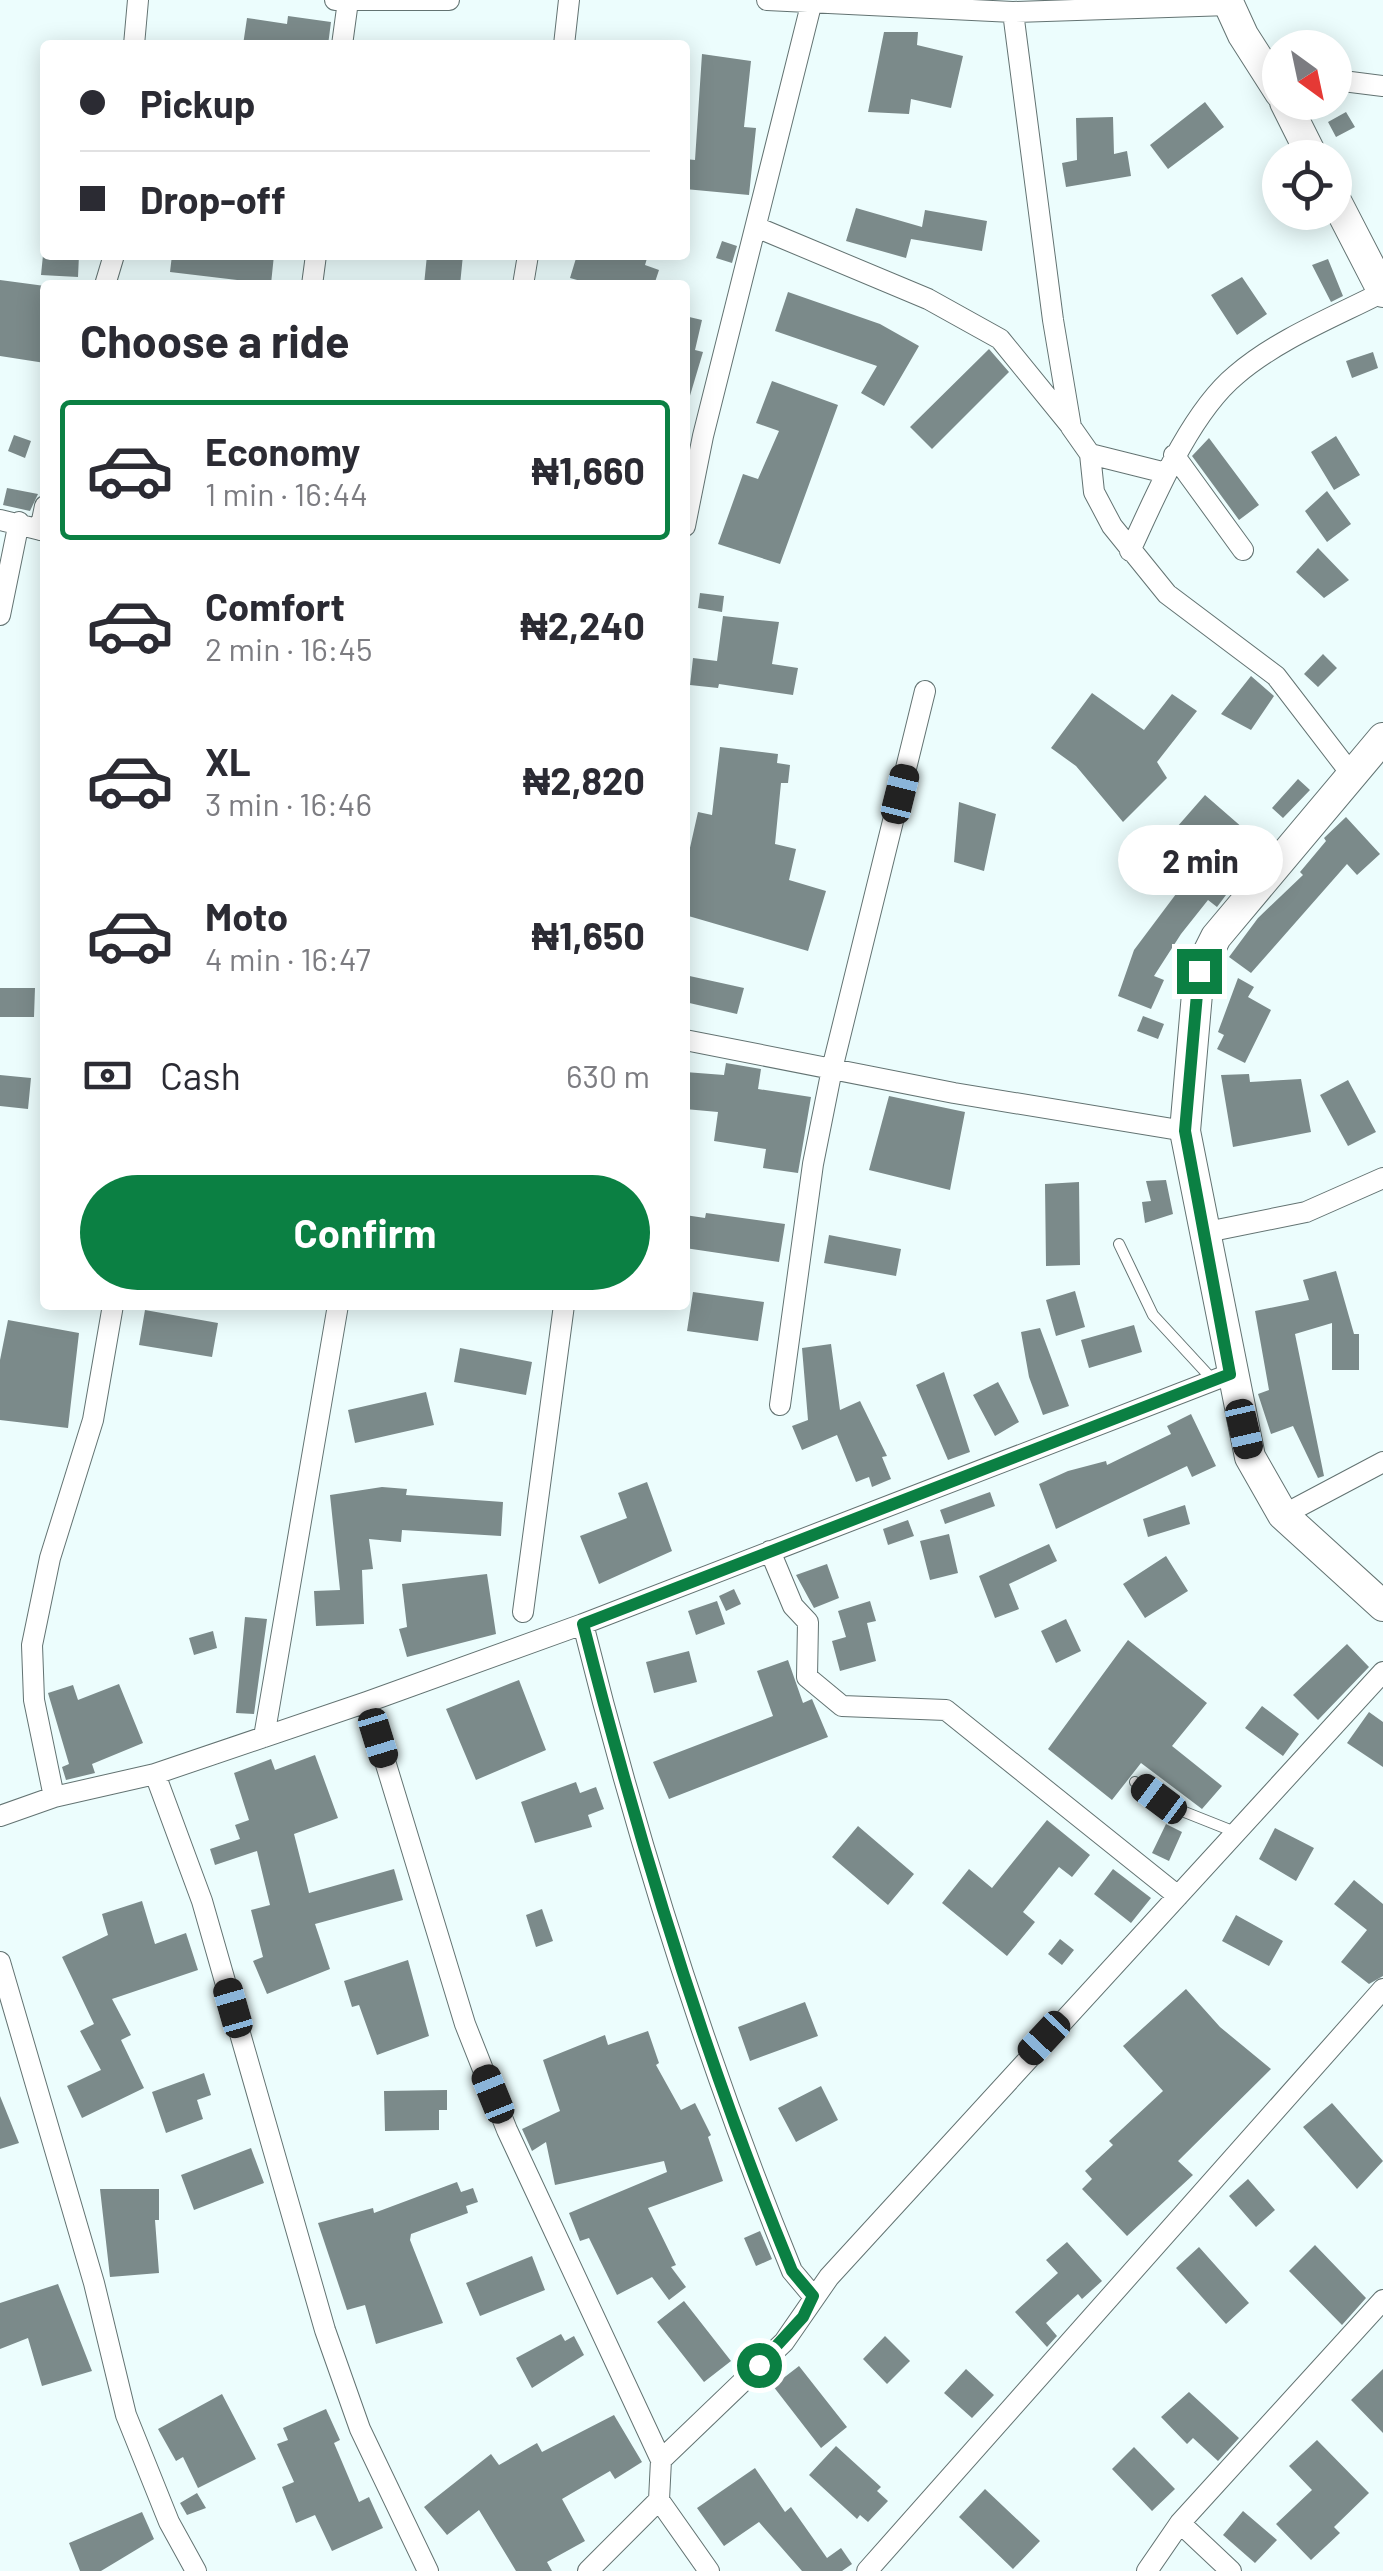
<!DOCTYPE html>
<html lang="en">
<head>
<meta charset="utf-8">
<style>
	body { margin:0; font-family:Barlow,sans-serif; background:#f2f2f3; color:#2b2b33; height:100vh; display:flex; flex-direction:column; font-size:38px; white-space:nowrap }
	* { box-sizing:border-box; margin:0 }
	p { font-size:32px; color:#7c7c81 }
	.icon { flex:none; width:55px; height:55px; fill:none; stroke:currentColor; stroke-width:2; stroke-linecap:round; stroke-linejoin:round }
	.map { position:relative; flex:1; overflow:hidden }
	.sheet { position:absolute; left:40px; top:280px; width:650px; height:1030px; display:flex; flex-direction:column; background:#fff; border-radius:10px; box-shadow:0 5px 25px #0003 }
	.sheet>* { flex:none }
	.guide { position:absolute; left:40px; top:40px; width:650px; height:220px; border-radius:10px; box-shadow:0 5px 25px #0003; display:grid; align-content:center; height:220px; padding:0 40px; background:#fff }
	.needle { width:65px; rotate:147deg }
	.fabs { position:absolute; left:1262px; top:30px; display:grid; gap:20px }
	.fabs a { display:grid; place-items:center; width:90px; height:90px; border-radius:50%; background:#fff; box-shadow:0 5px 25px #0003; font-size:50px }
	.end { position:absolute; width:45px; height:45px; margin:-22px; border:12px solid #0b8043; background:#fff; box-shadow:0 0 0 5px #fff }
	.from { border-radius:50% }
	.bubble { position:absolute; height:70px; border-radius:35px; background:#fff; box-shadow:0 5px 25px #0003; font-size:32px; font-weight:700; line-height:70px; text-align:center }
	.car { position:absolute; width:30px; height:60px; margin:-30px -15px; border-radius:12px; box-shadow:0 0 8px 2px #0007; background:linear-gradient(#222 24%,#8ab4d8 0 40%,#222 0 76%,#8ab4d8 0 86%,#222 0) }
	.guide b { display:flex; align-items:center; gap:35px; height:95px; font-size:38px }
	.guide b+b { border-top:2px solid #e1e1e2 }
	.guide i { width:25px; height:25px; background:#2b2b33 }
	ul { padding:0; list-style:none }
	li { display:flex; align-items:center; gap:30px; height:140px; margin:0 20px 15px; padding:0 20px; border:5px solid transparent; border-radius:10px }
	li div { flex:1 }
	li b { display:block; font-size:38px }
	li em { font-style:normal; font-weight:700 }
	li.active { border-color:#0b8043 }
	li>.icon { width:90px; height:90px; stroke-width:1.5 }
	h2 { padding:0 40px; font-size:45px; line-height:120px }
	.pay { display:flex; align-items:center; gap:25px; height:110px; padding:0 40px; font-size:38px }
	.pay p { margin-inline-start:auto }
	.action { display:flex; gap:20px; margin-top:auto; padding:20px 40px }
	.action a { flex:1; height:115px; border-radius:60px; background:#0b8043; color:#fff; font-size:40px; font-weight:700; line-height:115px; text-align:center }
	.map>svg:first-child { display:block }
	.building { fill:#7b8a8a }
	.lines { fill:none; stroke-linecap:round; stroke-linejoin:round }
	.lane-casing { stroke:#637372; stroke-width:12 }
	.street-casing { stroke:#637372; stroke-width:22 }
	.secondary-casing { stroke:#637372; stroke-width:32 }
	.lane { stroke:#fff; stroke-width:10 }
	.street { stroke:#fff; stroke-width:20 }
	.secondary { stroke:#fff; stroke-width:30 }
	.route { stroke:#0b8043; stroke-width:12 }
</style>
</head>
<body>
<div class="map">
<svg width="1383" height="2571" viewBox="0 0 1383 2571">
	<rect width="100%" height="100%" fill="#ecfdfd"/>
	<path class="building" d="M288,16l43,6 -3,23h-85l4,-27 40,6z
		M884,32h34l-1,13 46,11 -12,52 -40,-9 -2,15 -41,-2z
		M702,54l49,7 -7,66 12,1 -7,67 -64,-6v-30l10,1z
		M1205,102l19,25 -56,42 -18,-24z
		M1346,112l9,15 -19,10 -8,-15z
		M1113,117l1,37 13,-3 4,25 -65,11 -4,-24 15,-3 -1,-42z
		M856,208l66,19 3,-17 62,11 -5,30 -71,-12 -5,19 -60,-17z
		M722,241l15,5 -5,17 -16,-5z
		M43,255h36l-1,22 -37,-2z
		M172,255h102l-3,29 -101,-12z
		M427,255h36l-3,30h-36z
		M577,255h71l-3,10 14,5 -5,15h-59l-25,-7z
		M1328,259l15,37 -12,6 -19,-37z
		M1242,277l25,37 -30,21 -26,-40z
		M0,280l45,6v77l-45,-7z
		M788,292l92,32 39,22 -35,60 -23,-13 16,-27 -102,-35z
		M685,316l17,4 -7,30 8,2 -14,47h-4z
		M989,349l20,23 -77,77 -22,-22z
		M1373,352l5,16 -26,10 -6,-17z
		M772,381l66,24 -58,159 -62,-20 25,-70 15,5 21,-48 -23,-8z
		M14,435l17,6 -6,17 -17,-7z
		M1336,436l24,39 -26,15 -23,-38z
		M1209,438l50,67 -20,15 -47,-64z
		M7,488l31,6 -8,17 -27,-6z
		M1327,491l24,33 -24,18 -22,-31z
		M1318,548l31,32 -25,18 -28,-26z
		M700,593l24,3 -2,16 -24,-4z
		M723,616l56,6 -7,42 26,4 -5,27 -74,-11 -1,4 -28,-3 3,-27 24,3z
		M1323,654l14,14 -19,19 -14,-13z
		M1251,676l23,20 -23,34 -30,-16z
		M1092,693l52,37 28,-36 25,17 -40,51 10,16 -44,44 -47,-56 -25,-18z
		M720,747l58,7 -1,9 13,2 -2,18h-7l-6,61 21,5 -7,31 37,11 -18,60 -123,-36v-45l13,-58 14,3z
		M1298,779l12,11 -27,28 -11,-10z
		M1205,795l54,47 -38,44 8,5 -12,16 -9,-7 -27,34 -27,42 10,4 -13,29 -33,-13 16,-46 66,-88 -30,-27z
		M959,802l37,12 -12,57 -30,-9z
		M1346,817l34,37 -23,21 -10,-11 -96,109 -22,-16 29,-39 45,-43 -3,-3 26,-31 -2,-3z
		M685,975l59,13 -7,26 -52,-12z
		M1238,978l16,9 -6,10 23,13 -26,53 -28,-14 7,-14 -6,-3z
		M0,988h35l-1,29h-34z
		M1143,1016l21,8 -6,15 -21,-8z
		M726,1063l35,6 -3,20 53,8 -13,76 -35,-5 3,-19 -52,-8 4,-29 -33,-3v-37l39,3z
		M1249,1074l1,8 51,-3 10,53 -78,15 -12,-72z
		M0,1075l31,3 -3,31 -28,-3z
		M1348,1080l28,52 -28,14 -28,-51z
		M889,1096l76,16 -15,78 -81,-20z
		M1166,1180l7,34 -28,9 -3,-21 9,-1 -5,-20z
		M1079,1182l1,83 -34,1 -1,-82z
		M706,1213l79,11 -6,38 -94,-14v-33l20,3z
		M829,1235l72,14 -5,27 -72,-13z
		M1336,1271l18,63h5v36h-27v-47l-37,11 29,142 -6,2 -25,-52 -22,8 -13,-40 11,-4 -14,-79 54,-11 -6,-20z
		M1075,1291l10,36 -29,9 -10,-36z
		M693,1292l71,10 -6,39 -71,-10z
		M145,1310l73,13 -6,34 -73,-12z
		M8,1320l71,13 -11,95 -68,-8v-60z
		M1134,1325l8,27 -53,16 -8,-28z
		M1040,1328l29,78 -26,9 -14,-38 -8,-45z
		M831,1344l9,66 20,-9 27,55 -5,1 9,22 -19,8 -3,-10 -13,5 -19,-47 -35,15 -10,-24 16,-6 -6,-72z
		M460,1348l72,14 -6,33 -72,-13z
		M944,1372l26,80 -22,8 -32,-75z
		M998,1382l21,40 -24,14 -22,-41z
		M426,1392l8,33 -79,18 -7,-33z
		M1191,1414l25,52 -24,11 -5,-11 -131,63 -17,-45 29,-13 38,-10 1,4 64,-31 -4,-8z
		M647,1482l25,69 -73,33 -19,-48 47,-18 -9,-25z
		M382,1487l25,2 -1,6 97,7 -2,34 -99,-6 -1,12 -32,-3 4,30 -11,1 2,54 -48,2 -2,-35 26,-1 -10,-95z
		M990,1492l5,14 -50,18 -5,-14z
		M1185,1505l5,19 -42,13 -5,-18z
		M908,1520l6,16 -26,9 -5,-16z
		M949,1534l9,39 -28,7 -10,-39z
		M1049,1544l8,17 -48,23 10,25 -24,9 -16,-42z
		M1166,1556l22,35 -43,27 -22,-34z
		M827,1564l12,34 -25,10 -18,-33z
		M487,1574l9,60 -89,23 -8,-28 8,-2 -5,-43z
		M734,1589l7,15 -15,7 -7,-15z
		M717,1601l8,23 -29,11 -8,-24z
		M870,1601l6,20 -9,2 9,38 -36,10 -8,-30 14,-4 -8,-26z
		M245,1617l22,2 -13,95 -18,-1z
		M1066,1619l15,32 -25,12 -15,-32z
		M213,1631l4,17 -23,7 -5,-17z
		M1128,1640l79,63 -35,43 50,40 -20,23 -61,-46 -29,37 -64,-51z
		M1347,1644l22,23 -51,53 -25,-25z
		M689,1651l8,31 -43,11 -8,-31z
		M788,1660l15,43 9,-4 16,38 -159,62 -16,-37 120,-46 -16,-45z
		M519,1680l27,70 -70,30 -30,-71z
		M119,1684l24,59 -51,21 3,9 -29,7 -4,-13 7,-3 -21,-71 25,-8 5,15z
		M1262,1706l37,28 -16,22 -38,-28z
		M1369,1712l14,10v45l-36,-24z
		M315,1755l23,63 -44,16 15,59 85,-24 9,31 -88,24 15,45 -63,25 -14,-33 10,-4 -12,-47 19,-5 -13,-54 -42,14 -5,-16 30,-10 -5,-14 14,-5 -15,-47 37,-14 4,11z
		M576,1782l4,11 16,-6 8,22 -16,6 4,12 -57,16 -14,-41z
		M1047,1820l43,35 -18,22 -13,-10 -36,45 12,10 -28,34 -65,-53 27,-34 23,19z
		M1166,1824l16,8 -13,29 -17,-8z
		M858,1826l56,48 -26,31 -56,-48z
		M1275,1828l39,20 -18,33 -37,-22z
		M1113,1869l38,29 -20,25 -37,-29z
		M1354,1880l29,24v72l-14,8 -28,-22 26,-32 -33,-26z
		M142,1901l13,43 31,-11 12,37 -86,29 19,36 -10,5 23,48 -62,30 -15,-32 34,-16 -21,-39 14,-7 -32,-67 46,-22 -6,-21z
		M542,1909l11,32 -17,6 -10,-32z
		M1236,1915l47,26 -14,25 -47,-25z
		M1060,1939l14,11 -12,15 -14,-11z
		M408,1960l21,76 -52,19 -18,-50 -7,2 -8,-26z
		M1186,1989l34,38 51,42 -93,92 15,14 -66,61 -45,-47 10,-10 -7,-8 28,-26 -4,-4 54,-50 -40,-45z
		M805,2002l13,34 -68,25 -12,-34z
		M648,2031l11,32 -3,2 25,45 14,-7 16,32 -3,2 15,44 -75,27 28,57 -5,2 15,20 -17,13 -17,-23 -35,18 -28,-57 -9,3 -11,-28 98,-41 -3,-11 -109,24 -9,-43 -14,9 -10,-22 38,-18 -17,-51 62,-25 3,10z
		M204,2073l7,22 -14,5 6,19 -37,14 -14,-41z
		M821,2086l17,34 -42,22 -18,-34z
		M447,2090v20h-8v20l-54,1 -1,-40z
		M0,2096l19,47 -19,6z
		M1332,2103l51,58 -26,28 -54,-62z
		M251,2148l13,35 -70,27 -13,-35z
		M1248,2179l27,31 -19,17 -27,-31z
		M457,2182l4,10 12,-4 5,14 -12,4 2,7 -57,21 -1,6 33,83 -67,21 -11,-39 -18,5 -29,-87 55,-15 1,5z
		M100,2189h59v31h-4l4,53 -49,4z
		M760,2231l12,28 -16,7 -12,-28z
		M1067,2242l35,39 -20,18 -4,-5 -32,29 11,13 -10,11 -32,-35 43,-39 -12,-13z
		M1315,2245l51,53 -24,27 -53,-54z
		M1199,2247l50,56 -23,21 -50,-56z
		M532,2256l13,34 -65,26 -14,-33z
		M58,2284l34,87 -50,15 -14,-48 -28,11v-46z
		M684,2301l47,60 -27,21 -47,-60z
		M561,2334l4,7 9,-5 10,19 -52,33 -16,-30z
		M885,2336l25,25 -23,23 -24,-25z
		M799,2366l48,61 -26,21 -48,-62z
		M966,2369l28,26 -22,23 -28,-25z
		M1383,2369v64l-32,-33z
		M1189,2392l50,46 -21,23 -25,-23 -6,6 -26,-27z
		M222,2394l34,65 -58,29 -15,-31 -7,4 -18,-32z
		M326,2409l14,31 -6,3 25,59 10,-5 14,31 -51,23 -17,-36 -19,8 -14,-36 12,-5 -17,-38 11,-4 -5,-12z
		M614,2415l28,47 -27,17 -5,-8 -48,28 23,42 -38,21 5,9h-36l-37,-61 -32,25 -23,-28 67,-53 8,11 38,-22 5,9z
		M1317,2440l52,53 -35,34 6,6 -29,27 -35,-36 36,-34 -23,-24z
		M836,2446l45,41 -4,4 11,10 -20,21 -8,-7 -3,4 -48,-44z
		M1134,2447l41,42 -23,22 -40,-42z
		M755,2468l30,44 6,-5 36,51 14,-10 11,16 -10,7h-40l-43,-49 -35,24 -27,-38z
		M985,2489l55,52 -27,28 -54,-52z
		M197,2493l9,15 -19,7 -7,-12z
		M1243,2511l34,29 -22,23 -32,-28z
		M142,2512l12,27 -53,32h-21l-11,-28z"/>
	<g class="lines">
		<defs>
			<path id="lane" d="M1119,1244l34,71 59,64
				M1135,1782l32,23 68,27"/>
			<path id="street" d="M335,0h114
				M767,0l246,12 216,-7
				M1013,12l40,308 18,107 19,27 4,38 18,34 55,68 109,82 76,99
				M134,45l4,-45
				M342,45l6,-44
				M564,45l5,-45
				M1335,80l48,6
				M756,227l172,72 72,40 70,86
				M105,285l9,-30
				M312,285l4,-30
				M523,285l5,-30
				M1090,454l76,19
				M1174,455l69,95
				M0,520l45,11
				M685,526l18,-90 109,-435
				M40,530l5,-24
				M1130,551c25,-54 60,-138 106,-176 42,-36 98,-58 147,-83
				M0,615l19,-93
				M685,1040l269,53 231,38
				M1202,1233l104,-21 77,-34
				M780,1405l33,-241 19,-95 93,-378
				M1283,1515l100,-53
				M770,1551l23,55 15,16 -1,55 35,29 104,4 232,186
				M523,1612l41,-307
				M583,1624c55,221 123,436 209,647l21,25
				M367,1702l98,322 42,106 154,330
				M264,1737l74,-432
				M155,1774l47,127 123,429 35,99 68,142
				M54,1797l-20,-97 -2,-55 18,-87 43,-138 20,-115
				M0,1816l54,-19 101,-23 212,-72 216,-78 647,-250
				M0,1962l94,321 32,132 43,107 27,49
				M659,2500l50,71
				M1180,2523l51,48
				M588,2571l71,-71 2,-40 123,-118 45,-65 554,-605
				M867,2571l516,-582
				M1147,2571l33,-48 203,-223"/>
			<path id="secondary" d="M1227,0l16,35 37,58
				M1285,102l28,56
				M1335,199l48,93
				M1383,738l-167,199 -17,34 -14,160 65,326 33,58 100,91"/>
		</defs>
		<use href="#lane" class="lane-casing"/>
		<use href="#street" class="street-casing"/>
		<use href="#secondary" class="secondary-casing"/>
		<use href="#lane" class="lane"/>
		<use href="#street" class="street"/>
		<use href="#secondary" class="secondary"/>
	</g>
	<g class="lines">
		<path class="route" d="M759,2365l44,-48 10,-21 -21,-25c-87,-210 -153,-427 -209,-647l647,-250 -45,-243 14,-160"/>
	</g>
</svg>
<div class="fabs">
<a><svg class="needle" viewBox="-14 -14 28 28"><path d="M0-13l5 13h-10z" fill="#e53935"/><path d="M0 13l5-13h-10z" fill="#7c7c81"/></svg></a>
<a><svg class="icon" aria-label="locate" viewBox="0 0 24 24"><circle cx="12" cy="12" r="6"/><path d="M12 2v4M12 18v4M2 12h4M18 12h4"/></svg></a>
</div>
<i class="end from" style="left:759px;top:2365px"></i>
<i class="end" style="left:1199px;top:971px"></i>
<div class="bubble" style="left:1118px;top:825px;width:165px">2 min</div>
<i class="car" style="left:900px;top:794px;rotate:14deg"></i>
<i class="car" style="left:1244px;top:1429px;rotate:167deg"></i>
<i class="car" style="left:378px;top:1738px;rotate:163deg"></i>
<i class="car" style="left:1159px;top:1799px;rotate:307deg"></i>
<i class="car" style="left:233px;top:2008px;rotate:344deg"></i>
<i class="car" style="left:1044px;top:2038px;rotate:223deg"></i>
<i class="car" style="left:493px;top:2094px;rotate:338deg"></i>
<div class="guide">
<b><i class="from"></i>Pickup</b>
<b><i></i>Drop-off</b>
</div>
<section class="sheet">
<h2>Choose a ride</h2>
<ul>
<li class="active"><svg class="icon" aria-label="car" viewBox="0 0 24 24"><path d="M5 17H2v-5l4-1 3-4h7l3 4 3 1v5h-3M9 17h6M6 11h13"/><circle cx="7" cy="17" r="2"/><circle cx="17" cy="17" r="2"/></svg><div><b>Economy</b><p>1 min · 16:44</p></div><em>₦1,660</em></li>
<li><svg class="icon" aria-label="car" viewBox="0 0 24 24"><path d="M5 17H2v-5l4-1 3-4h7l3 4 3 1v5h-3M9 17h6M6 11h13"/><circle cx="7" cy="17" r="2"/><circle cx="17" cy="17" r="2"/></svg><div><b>Comfort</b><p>2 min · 16:45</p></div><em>₦2,240</em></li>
<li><svg class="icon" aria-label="car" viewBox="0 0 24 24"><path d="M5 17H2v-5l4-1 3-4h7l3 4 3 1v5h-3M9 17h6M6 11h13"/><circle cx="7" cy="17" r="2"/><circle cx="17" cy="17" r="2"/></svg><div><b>XL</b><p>3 min · 16:46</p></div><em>₦2,820</em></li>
<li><svg class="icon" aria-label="car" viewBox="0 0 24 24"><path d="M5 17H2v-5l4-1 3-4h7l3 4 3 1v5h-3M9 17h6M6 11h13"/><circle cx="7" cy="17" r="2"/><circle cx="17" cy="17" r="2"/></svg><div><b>Moto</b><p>4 min · 16:47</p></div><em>₦1,650</em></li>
</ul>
<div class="pay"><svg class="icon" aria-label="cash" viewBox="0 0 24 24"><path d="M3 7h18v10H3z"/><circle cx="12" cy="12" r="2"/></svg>Cash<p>630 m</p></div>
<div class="action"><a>Confirm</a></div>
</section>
</div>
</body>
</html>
